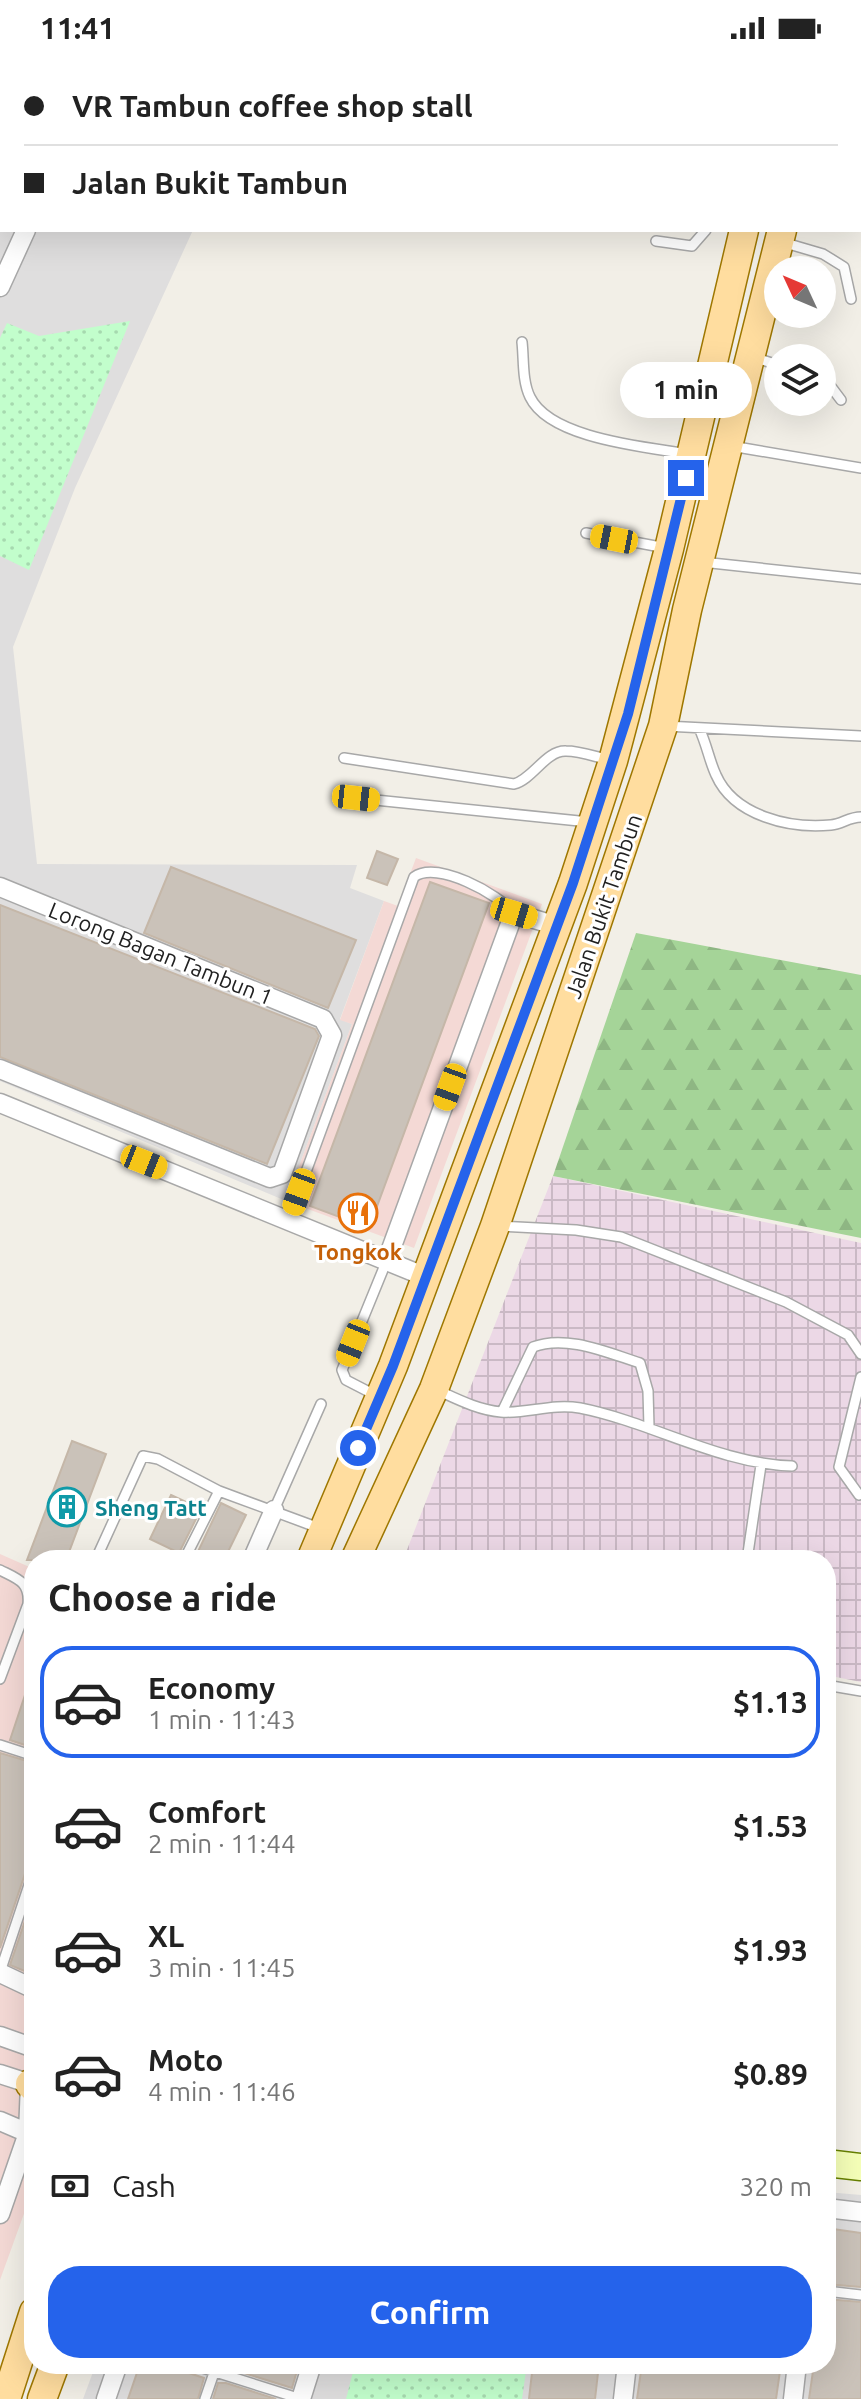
<!DOCTYPE html>
<html lang="en">
<head>
<meta charset="utf-8">
<style>
	body { margin:0; font-family:Ubuntu,sans-serif; background:#f2f2f2; color:#222; height:100vh; display:flex; flex-direction:column; font-size:30px; white-space:nowrap }
	* { box-sizing:border-box; margin:0 }
	p { font-size:26px; color:#767676 }
	.icon { flex:none; width:44px; height:44px; fill:none; stroke:currentColor; stroke-width:2; stroke-linecap:round; stroke-linejoin:round }
	.map { position:relative; flex:1; overflow:hidden }
	.side { position:absolute; left:24px; top:1494px; width:812px; height:824px; display:flex; flex-direction:column; background:#fff; border-radius:32px; box-shadow:0 8px 32px #0002 }
	.side>* { flex:none }
	.banner { position:absolute; left:0px; top:0px; width:862px; height:176px; box-shadow:0 8px 32px #0002; display:grid; align-content:center; height:176px; padding:0 24px; background:#fff }
	.needle { width:52px; rotate:314deg }
	.controls { position:absolute; left:764px; top:200px; display:grid; gap:16px }
	.controls a { display:grid; place-items:center; width:72px; height:72px; border-radius:50%; background:#fff; box-shadow:0 8px 32px #0002; font-size:40px }
	.end { position:absolute; width:36px; height:36px; margin:-18px; border:10px solid #2563eb; background:#fff; box-shadow:0 0 0 4px #fff }
	.from { border-radius:50% }
	.bubble { position:absolute; height:56px; border-radius:28px; background:#fff; box-shadow:0 8px 32px #0002; font-size:26px; font-weight:700; line-height:56px; text-align:center }
	.car { position:absolute; width:24px; height:48px; margin:-24px -12px; border-radius:10px; box-shadow:0 0 6px 2px #0007; background:linear-gradient(#f5c518 24%,#345 0 40%,#f5c518 0 76%,#345 0 86%,#f5c518 0) }
	.banner b { display:flex; align-items:center; gap:28px; height:76px; font-size:30px }
	.banner b+b { border-top:2px solid #e0e0e0 }
	.banner i { width:20px; height:20px; background:#222 }
	ul { padding:0; list-style:none }
	li { display:flex; align-items:center; gap:24px; height:112px; margin:0 16px 12px; padding:0 8px; border:4px solid transparent; border-radius:32px }
	li div { flex:1 }
	li b { display:block; font-size:30px }
	li em { font-style:normal; font-weight:700 }
	li.active { border-color:#2563eb }
	li>.icon { width:72px; height:72px; stroke-width:1.5 }
	h2 { padding:0 24px; font-size:36px; line-height:96px }
	.pay { display:flex; align-items:center; gap:20px; height:88px; padding:0 24px; font-size:30px }
	.pay p { margin-inline-start:auto }
	.button { display:flex; gap:16px; margin-top:auto; padding:16px 24px }
	.button a { flex:1; height:92px; border-radius:32px; background:#2563eb; color:#fff; font-size:32px; font-weight:700; line-height:92px; text-align:center }
	.status { display:flex; justify-content:space-between; align-items:center; height:56px; padding:0 40px; background:#fff; direction:ltr }
	.status svg { height:22px; fill:currentColor }
	.map>svg:first-child { display:block }
	.residential { fill:#dfdede }
	.commercial { fill:#f4d9d5 }
	.industrial { fill:url(#industrial-grid) }
	.forest { fill:url(#forest-firs) }
	.park { fill:url(#park-dots) }
	.lines { fill:none; stroke-linecap:round; stroke-linejoin:round }
	.stream { stroke:#a4cfe3; stroke-width:6 }
	.building { fill:#cac2b9; stroke:#c5b7a8; stroke-width:2 }
	.lane-casing { stroke:#a8a8a8; stroke-width:12 }
	.street-casing { stroke:#a8a8a8; stroke-width:21 }
	.secondary-casing { stroke:#678000; stroke-width:29 }
	.primary-casing { stroke:#9e7700; stroke-width:31 }
	.path { stroke:#ff866b; stroke-width:4; stroke-dasharray:4 4; stroke-linecap:butt }
	.lane { stroke:#fff; stroke-width:9 }
	.street { stroke:#fff; stroke-width:18 }
	.secondary { stroke:#f5ffb8; stroke-width:26 }
	.primary { stroke:#ffdd9f; stroke-width:28 }
	.route { stroke:#2563eb; stroke-width:10 }
	.labels { text-anchor:middle; dominant-baseline:central; stroke-width:6; stroke-linejoin:round; paint-order:stroke }
	.street-label { font-size:22px; fill:#212121; stroke:#fff }
	.food-label { font-size:22px; font-weight:bold; fill:#c56008; stroke:#fff }
	.culture-label { font-size:22px; font-weight:bold; fill:#0d838f; stroke:#fff; text-anchor:start }
</style>
</head>
<body>
<div class="status"><b>11:41</b><svg viewBox="0 0 49 12"><path d="M0 12V9h3v3zM5 12V6h3v6zM10 12V3h3v9zM15 12V0h3v12zM26 1h20v11H26zM47 4h2v5h-2z"/></svg></div>
<div class="map">
<svg width="861" height="2343" viewBox="0 0 861 2343">
	<defs>
		<pattern id="industrial-grid" width="8" height="8" patternUnits="userSpaceOnUse" patternTransform="scale(2)"><rect width="8" height="8" fill="#ecd8e6"/><path d="M0 4h8M4 0v8" fill="none" stroke="#cab9c5"/></pattern>
		<pattern id="forest-firs" width="22" height="20" patternUnits="userSpaceOnUse" patternTransform="scale(2)"><rect width="22" height="20" fill="#a5d498"/><path d="M5 1l3.5 6h-7zM16 11l3.5 6h-7z" fill="#8eb683"/></pattern>
		<pattern id="park-dots" width="8" height="8" patternUnits="userSpaceOnUse" patternTransform="scale(2)"><rect width="8" height="8" fill="#c2fecc"/><path d="M2 2h.1M6 6h.1" fill="none" stroke="#a6d9af" stroke-width="1.8" stroke-linecap="round"/></pattern>
	</defs>
	<rect width="100%" height="100%" fill="#f2efe7"/>
	<path class="residential" d="M0,0h272l-270,2v172h191l-118,258 -62,159 24,217 320,1 -7,23 34,13 -44,118 12,5 -66,177 -286,-120z
		M826,2136l35,3v204h-778l13,-35h730z"/>
	<path class="commercial" d="M416,802l126,46 -128,344 -128,-47 66,-177 -12,-4 44,-119 14,5z
		M0,1498l34,15v617l-34,94z"/>
	<path class="industrial" d="M553,1120l308,67v439l-35,-7v-115h-423z"/>
	<path class="forest" d="M636,877l225,42v263l-308,-62z"/>
	<path class="park" d="M130,265l-101,249 -29,-14v-218l7,-15 32,13z
		M355,2308h172l-5,35h-176z"/>
	<g class="lines">
		<path class="stream" d="M633,0l11,2
			M860,39h1"/>
	</g>
	<path class="building" d="M377,795l21,8 -11,26 -20,-7z
		M171,811l185,73 -28,68 -184,-75z
		M430,826l59,21 -120,325 -59,-22z
		M0,849l315,124 4,7 -52,128 -267,-107z
		M72,1385l34,13 -40,106h-39z
		M171,1439l30,14 -22,44 -29,-14z
		M221,1447l25,12 -22,45h-30z
		M31,1621l3,1v70l-24,-8z
		M0,1697l34,10v100l-7,5 -27,80z
		M34,1838v81l-24,-10z
		M826,2172l35,5v54l-35,-3z
		M826,2243l35,3v97h-52l5,-35h12z
		M140,2308h22l42,14 -6,21h-70z
		M232,2308h67l-7,24 -61,-19z
		M533,2308h66l-4,35h-66z
		M642,2308h139l-5,35h-139z
		M218,2327h8l50,16h-63z"/>
	<g class="lines">
		<defs>
			<path id="lane" d="M860,139h1
				M656,185l36,5 14,-16
				M782,186l41,12 21,13 7,32
				M522,286c2,17 0,39 8,55 20,42 117,50 158,57
				M753,301l25,8
				M822,325l7,3 12,16
				M731,390l130,22
				M586,477l80,15
				M702,506l159,17
				M665,670l196,10
				M699,672c8,17 10,32 17,47 18,41 74,54 115,50 11,-1 18,-8 30,-8
				M344,702l170,26c19,-5 32,-34 52,-33 14,0 30,6 44,9
				M356,742l233,24
				M288,1165l126,-344c23,-17 84,17 100,36
				M498,1170l78,4 45,7 165,65 62,33 13,19
				M437,1334c20,9 41,20 64,22 26,2 51,-9 79,-4 71,14 140,56 212,58
				M377,1340l-31,-16 -4,-10 45,-110
				M502,1356l31,-65c33,-13 75,6 107,16l8,28 1,36
				M859,1439l-20,-28 22,-90
				M274,1454l47,-106
				M96,1503l47,-103 15,3 61,32
				M184,1504l35,-69 100,37
				M747,1504l14,-95
				M0,1514c18,9 30,12 28,34l-28,75
				M826,1629l35,6
				M0,1689l34,11
				M0,1916l34,-102
				M826,2235l35,4
				M190,2308l111,35
				M205,2343l12,-35"/>
			<path id="street" d="M840,0l10,2
				M0,231l26,-57
				M0,831l323,132 9,16 -50,139 -12,4 -270,-109
				M0,1047l426,174
				M387,1204l127,-347 43,13
				M252,1504l22,-50
				M0,1917l34,16
				M0,1980l34,12
				M0,2018l34,11
				M0,2065l28,12
				M826,2152l35,4
				M0,2158l28,-81 2,-49
				M106,2343l12,-35
				M301,2343l11,-35
				M623,2343l4,-35
				M793,2343l4,-35"/>
			<path id="secondary" d="M826,2107l35,4"/>
			<path id="primary" d="M780,2l1,-2
				M824,2l1,-2
				M311,1504l82,-194 180,-483 40,-122 56,-212 75,-319
				M355,1504l79,-171 61,-163 168,-500 24,-116 95,-380
				M30,2028l4,4
				M6,2343l28,-87
				M42,2343l13,-35"/>
		</defs>
		<use href="#lane" class="lane-casing"/>
		<use href="#street" class="street-casing"/>
		<use href="#secondary" class="secondary-casing"/>
		<use href="#primary" class="primary-casing"/>
		<path class="path" d="M860,64h1"/>
		<use href="#lane" class="lane"/>
		<use href="#street" class="street"/>
		<use href="#secondary" class="secondary"/>
		<use href="#primary" class="primary"/>
	</g>
	<g class="lines">
		<path class="route" d="M358,1392l35,-82 180,-483 55,-169 58,-236"/>
	</g>
	<defs>
		<symbol id="restaurant-ring" viewBox="-11 -11 22 22"><circle r="9.5" fill="#fff" stroke="#e8710a" stroke-width="1.5"/><path d="M-5-6h1v4h1v-4h1v4h1v-4h1v5L-1.5 .5V6h-2V.5L-5-1ZM5-6V6H3V1.5H1.5Q1.5-4 5-6Z" fill="#e8710a"/></symbol>
		<symbol id="building-ring" viewBox="-11 -11 22 22"><circle r="9.5" fill="#fff" stroke="#0f9aa8" stroke-width="1.5"/><path d="M-4-6H4V6H1V3H-1V6H-4ZM-2.5-4.3h1.7v1.8h-1.7ZM.8-4.3h1.7v1.8H.8ZM-2.5-1h1.7V.8h-1.7ZM.8-1h1.7V.8H.8Z" fill="#0f9aa8"/></symbol>
	</defs>
	<g fill-rule="evenodd">
		<use href="#restaurant-ring" x="336" y="1135" width="44" height="44"/>
		<use href="#building-ring" x="45" y="1429" width="44" height="44"/>
	</g>
	<g class="labels">
		<g class="street-label">
			<text transform="translate(603 850) rotate(-71)">Jalan Bukit Tambun</text>
			<text transform="translate(161 897) rotate(22)">Lorong Bagan Tambun 1</text>
		</g>
		<g class="food-label">
			<text x="358" y="1195">Tongkok</text>
		</g>
		<g class="culture-label">
			<text x="95" y="1451">Sheng Tatt</text>
		</g>
	</g>
</svg>
<div class="controls">
<a><svg class="needle" viewBox="-14 -14 28 28"><path d="M0-13l5 13h-10z" fill="#e53935"/><path d="M0 13l5-13h-10z" fill="#767676"/></svg></a>
<a><svg class="icon" aria-label="layers" viewBox="0 0 24 24"><path d="M12 4l9 5-9 5-9-5zM3 14l9 5 9-5"/></svg></a>
</div>
<i class="end from" style="left:358px;top:1392px"></i>
<i class="end" style="left:686px;top:422px"></i>
<div class="bubble" style="left:620px;top:306px;width:132px">1 min</div>
<i class="car" style="left:614px;top:483px;rotate:281deg"></i>
<i class="car" style="left:356px;top:742px;rotate:96deg"></i>
<i class="car" style="left:514px;top:857px;rotate:107deg"></i>
<i class="car" style="left:450px;top:1031px;rotate:200deg"></i>
<i class="car" style="left:144px;top:1106px;rotate:112deg"></i>
<i class="car" style="left:299px;top:1136px;rotate:200deg"></i>
<i class="car" style="left:353px;top:1287px;rotate:202deg"></i>
<div class="banner">
<b><i class="from"></i>VR Tambun coffee shop stall</b>
<b><i></i>Jalan Bukit Tambun</b>
</div>
<section class="side">
<h2>Choose a ride</h2>
<ul>
<li class="active"><svg class="icon" aria-label="car" viewBox="0 0 24 24"><path d="M5 17H2v-5l4-1 3-4h7l3 4 3 1v5h-3M9 17h6M6 11h13"/><circle cx="7" cy="17" r="2"/><circle cx="17" cy="17" r="2"/></svg><div><b>Economy</b><p>1 min · 11:43</p></div><em>$1.13</em></li>
<li><svg class="icon" aria-label="car" viewBox="0 0 24 24"><path d="M5 17H2v-5l4-1 3-4h7l3 4 3 1v5h-3M9 17h6M6 11h13"/><circle cx="7" cy="17" r="2"/><circle cx="17" cy="17" r="2"/></svg><div><b>Comfort</b><p>2 min · 11:44</p></div><em>$1.53</em></li>
<li><svg class="icon" aria-label="car" viewBox="0 0 24 24"><path d="M5 17H2v-5l4-1 3-4h7l3 4 3 1v5h-3M9 17h6M6 11h13"/><circle cx="7" cy="17" r="2"/><circle cx="17" cy="17" r="2"/></svg><div><b>XL</b><p>3 min · 11:45</p></div><em>$1.93</em></li>
<li><svg class="icon" aria-label="car" viewBox="0 0 24 24"><path d="M5 17H2v-5l4-1 3-4h7l3 4 3 1v5h-3M9 17h6M6 11h13"/><circle cx="7" cy="17" r="2"/><circle cx="17" cy="17" r="2"/></svg><div><b>Moto</b><p>4 min · 11:46</p></div><em>$0.89</em></li>
</ul>
<div class="pay"><svg class="icon" aria-label="cash" viewBox="0 0 24 24"><path d="M3 7h18v10H3z"/><circle cx="12" cy="12" r="2"/></svg>Cash<p>320 m</p></div>
<div class="button"><a>Confirm</a></div>
</section>
</div>
</body>
</html>
